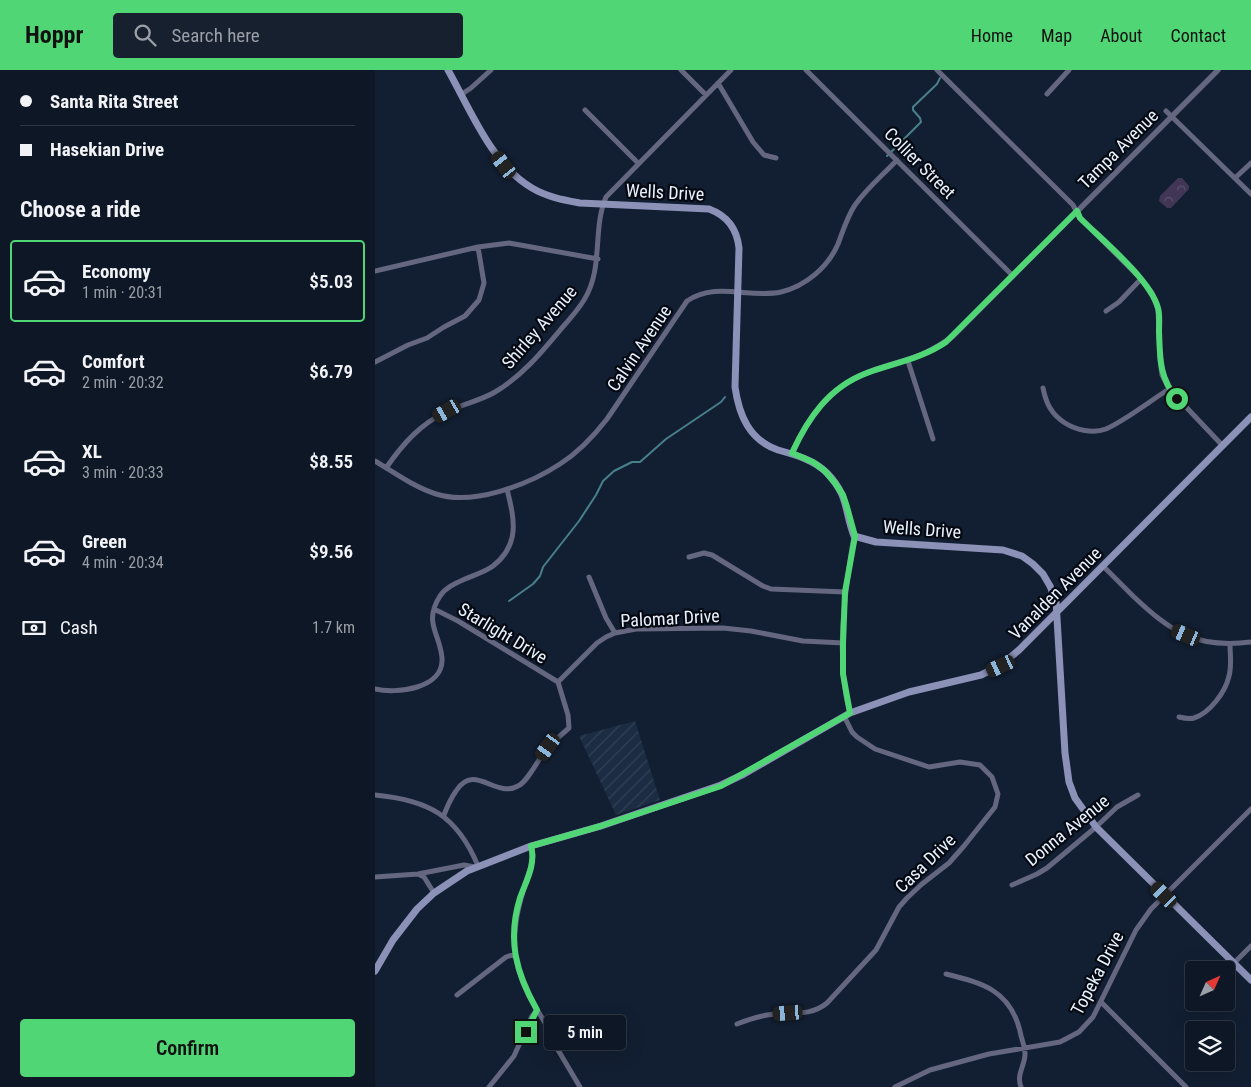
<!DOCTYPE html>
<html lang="en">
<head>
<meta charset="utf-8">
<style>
	body { margin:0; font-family:"Roboto Condensed",sans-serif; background:#17202e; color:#f1f3f6; height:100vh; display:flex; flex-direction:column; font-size:19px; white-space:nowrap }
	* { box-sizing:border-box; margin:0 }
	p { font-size:16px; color:#9b9fa7 }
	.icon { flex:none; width:28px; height:28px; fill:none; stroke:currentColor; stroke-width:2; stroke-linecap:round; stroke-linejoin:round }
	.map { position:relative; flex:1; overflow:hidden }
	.drawer { display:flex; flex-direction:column; background:#0e1726; width:375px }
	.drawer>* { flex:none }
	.top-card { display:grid; align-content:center; height:110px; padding:0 20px; background:#0e1726 }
	.needle { width:32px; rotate:45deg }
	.tools { position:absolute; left:810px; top:891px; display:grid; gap:10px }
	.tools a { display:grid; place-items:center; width:50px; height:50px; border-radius:5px; background:#0e1726; box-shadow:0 5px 20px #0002,0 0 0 1px #2e3643; font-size:25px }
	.end { position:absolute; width:22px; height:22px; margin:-11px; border:6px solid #50d675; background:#111; box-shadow:0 0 0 2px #111 }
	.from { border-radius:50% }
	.bubble { position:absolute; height:35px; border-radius:5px; background:#0e1726; box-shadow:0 5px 20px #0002,0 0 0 1px #2e3643; font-size:16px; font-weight:600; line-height:35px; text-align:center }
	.car { position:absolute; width:15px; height:30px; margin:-15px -8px; border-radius:6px; box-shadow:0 0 4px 1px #0007; background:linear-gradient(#222 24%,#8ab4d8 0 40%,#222 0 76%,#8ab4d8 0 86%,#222 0) }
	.top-card b { display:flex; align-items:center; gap:18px; height:48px; font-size:19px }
	.top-card b+b { border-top:1px solid #2e3643 }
	.top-card i { width:12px; height:12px; background:#f1f3f6 }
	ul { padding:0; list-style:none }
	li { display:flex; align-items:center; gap:15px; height:82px; margin:0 10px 8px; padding:0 10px; border:2px solid transparent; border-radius:5px }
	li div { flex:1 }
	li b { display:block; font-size:19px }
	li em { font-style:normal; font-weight:600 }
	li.on { border-color:#50d675 }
	li>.icon { width:45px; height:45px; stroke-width:1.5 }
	h2 { padding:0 20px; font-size:22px; line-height:60px }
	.pay { display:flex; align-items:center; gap:12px; height:55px; padding:0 20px; font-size:19px }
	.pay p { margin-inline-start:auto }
	.primary-button { display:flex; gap:10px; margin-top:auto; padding:10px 20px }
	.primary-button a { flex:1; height:58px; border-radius:5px; background:#50d675; color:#111; font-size:20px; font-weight:600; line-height:58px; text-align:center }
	header { display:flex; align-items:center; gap:30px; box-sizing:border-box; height:70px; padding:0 25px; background:#50d675; color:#111 }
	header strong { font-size:24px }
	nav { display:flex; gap:28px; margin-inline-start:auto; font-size:18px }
	.search { width:350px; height:45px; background:#17202e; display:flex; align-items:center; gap:12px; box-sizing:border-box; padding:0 18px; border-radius:5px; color:#9b9fa7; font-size:19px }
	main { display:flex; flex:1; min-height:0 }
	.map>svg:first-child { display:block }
	.industrial { fill:url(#industrial-furrows) }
	.park { fill:url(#park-crowns) }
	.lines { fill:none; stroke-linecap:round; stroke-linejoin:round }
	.stream { stroke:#487f8c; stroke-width:2 }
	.minor { stroke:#64677f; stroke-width:5 }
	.tertiary { stroke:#64677f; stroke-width:5.5 }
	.secondary { stroke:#8b91b7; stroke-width:7 }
	.route { stroke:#50d675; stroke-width:6 }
	.labels { text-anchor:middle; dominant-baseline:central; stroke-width:4.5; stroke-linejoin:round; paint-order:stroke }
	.street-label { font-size:18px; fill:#e8f2ff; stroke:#050911 }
</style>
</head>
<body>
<header>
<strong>Hoppr</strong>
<div class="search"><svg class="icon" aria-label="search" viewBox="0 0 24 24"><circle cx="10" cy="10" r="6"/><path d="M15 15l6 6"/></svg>Search here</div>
<nav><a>Home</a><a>Map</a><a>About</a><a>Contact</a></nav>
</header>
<main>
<section class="drawer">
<div class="top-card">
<b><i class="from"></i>Santa Rita Street</b>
<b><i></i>Hasekian Drive</b>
</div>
<h2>Choose a ride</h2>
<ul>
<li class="on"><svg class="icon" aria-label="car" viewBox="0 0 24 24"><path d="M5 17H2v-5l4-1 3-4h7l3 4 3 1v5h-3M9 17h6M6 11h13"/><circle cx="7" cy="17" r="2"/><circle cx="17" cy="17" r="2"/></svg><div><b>Economy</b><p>1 min · 20:31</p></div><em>$5.03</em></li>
<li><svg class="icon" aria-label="car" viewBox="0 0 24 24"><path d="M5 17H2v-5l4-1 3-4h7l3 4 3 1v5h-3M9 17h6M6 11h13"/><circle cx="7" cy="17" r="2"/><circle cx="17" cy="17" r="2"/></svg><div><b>Comfort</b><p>2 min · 20:32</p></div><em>$6.79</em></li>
<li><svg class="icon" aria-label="car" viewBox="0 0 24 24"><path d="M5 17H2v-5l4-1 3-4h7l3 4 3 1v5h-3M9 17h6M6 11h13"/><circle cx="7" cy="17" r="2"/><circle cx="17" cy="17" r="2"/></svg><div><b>XL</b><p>3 min · 20:33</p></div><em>$8.55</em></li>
<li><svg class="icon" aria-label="car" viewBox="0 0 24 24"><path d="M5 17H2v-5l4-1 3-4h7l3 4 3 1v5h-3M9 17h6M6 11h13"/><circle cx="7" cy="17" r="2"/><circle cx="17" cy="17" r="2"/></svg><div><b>Green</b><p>4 min · 20:34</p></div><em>$9.56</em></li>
</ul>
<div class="pay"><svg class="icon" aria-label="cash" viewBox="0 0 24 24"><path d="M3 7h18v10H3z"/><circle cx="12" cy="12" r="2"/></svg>Cash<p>1.7 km</p></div>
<div class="primary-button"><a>Confirm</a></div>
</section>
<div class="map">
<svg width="876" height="1017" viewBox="0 0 876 1017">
	<defs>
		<pattern id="industrial-furrows" width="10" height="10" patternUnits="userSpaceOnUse" patternTransform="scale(1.25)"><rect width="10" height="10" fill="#1b2c43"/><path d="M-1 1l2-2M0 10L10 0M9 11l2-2" fill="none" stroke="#314156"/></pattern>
		<pattern id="park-crowns" width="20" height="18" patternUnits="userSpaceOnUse" patternTransform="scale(1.25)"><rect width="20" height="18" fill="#413656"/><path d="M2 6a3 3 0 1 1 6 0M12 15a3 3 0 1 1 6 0" fill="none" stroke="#5c546f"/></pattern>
	</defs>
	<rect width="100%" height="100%" fill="#121f32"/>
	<path class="industrial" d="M260,651l25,79 -44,15 -37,-79z"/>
	<path class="park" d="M803,108h4l7,8v3l-18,19h-4l-8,-7 1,-5z"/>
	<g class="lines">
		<path class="stream" d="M512,86l34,-34 -1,-4 -7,-8v-3l24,-23 3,-6
			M134,531l24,-17 7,-8 3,-9 36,-46 17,-26 7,-14 11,-10 18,-9h8l26,-23 55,-37 4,-5"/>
		<path class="minor" d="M306,0l25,25
			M431,0l207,206
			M562,0l136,135 7,13 61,61 11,14 6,16 2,51 2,15 7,14 53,56
			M343,13l35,59 11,13 12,3
			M87,24l9,-6 20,-18
			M672,24l22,-24
			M210,40l53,53
			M791,41l85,83
			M860,108l16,-15
			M0,201l103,-24 31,-4 89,16
			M731,241l13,-9 22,-23
			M533,291l25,78
			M0,292l33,-17 19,-7 17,-11 21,-11 14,-16 5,-17 -6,-36
			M668,318c3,15 8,26 22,35 11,7 28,11 41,6 20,-9 44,-28 63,-40
			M0,391c20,12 39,26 61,33 37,12 92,-9 124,-30 19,-12 33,-27 47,-45l80,-118c30,-20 62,-2 94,-9 25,-6 47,-25 57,-48 5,-13 9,-27 17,-39 12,-17 28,-30 42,-45
			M11,398c16,-23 34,-44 60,-56 16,-8 34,-11 49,-20 27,-16 46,-39 66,-63 8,-9 17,-19 23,-29 20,-32 8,-70 22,-103l125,-127
			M314,487l15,-4 8,2 51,31 8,3 74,3
			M728,496c10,10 20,20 30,30 38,36 63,53 118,46
			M214,507l17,41 9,15
			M59,539l24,12 100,61
			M183,612l39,-39 9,-6 9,-4 21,-4 87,-1 28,3 52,10 40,2
			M0,619c21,5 69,0 67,-31 -2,-25 -19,-35 -2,-62 6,-9 16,-13 25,-17 9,-4 20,-7 28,-13 28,-22 21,-48 14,-77
			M475,643c-15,-52 -5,-124 4,-177
			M804,647c4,1 11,2 15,1 16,-5 32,-27 35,-42 3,-11 1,-21 1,-32
			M0,725c53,5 82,20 103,71
			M69,745c3,-8 7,-17 12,-24 19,-29 39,8 62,-5 11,-5 21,-30 31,-39 6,-7 13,-13 20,-19l-1,-13 -10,-33
			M156,776l2,9 -1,8c-13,39 -26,77 -10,117 6,17 17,32 26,48v5l32,54
			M43,804l6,3 10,16
			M0,807l43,-3 46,-9 11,2
			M637,815l25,-11 10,-6 49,-41 21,-20 21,-12
			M859,893l17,-17
			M571,904c36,9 64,16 74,57 1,7 5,15 5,23 0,12 -9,20 -4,33
			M82,925l49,-38 9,-3
			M726,932l85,85
			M362,954c10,-4 19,-7 30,-9 21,-4 42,3 60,-12l49,-53 23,-43 8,-9 15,-14 27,-21 15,-17 31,-39 3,-13 -6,-17 -12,-12 -20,-3 -31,5 -54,-18 -18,-12 -5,-5 -8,-16
			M114,1017l25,-31 18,-40 5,-6
			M520,1017l35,-17 59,-16 71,-12 19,-10 14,-15 43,-87 15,-21 100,-100"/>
		<path class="tertiary" d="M417,383c16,-35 37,-65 74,-80 33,-13 56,-13 87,-37l265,-266"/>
		<path class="secondary" d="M73,0c22,39 44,95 84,118 15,9 32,12 48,15l129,6c19,7 28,20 30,39l-4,139c4,28 14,53 43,63 18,5 36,10 49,23 22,23 17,37 27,63l22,6 127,8 19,6 11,8 10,10 7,12 6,15 9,152 4,29 6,16 21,29 155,153
			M0,901l18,-31 24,-31 17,-16 33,-22 64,-25 70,-20 120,-41 23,-11 106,-61 59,-21 72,-17 20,-10 18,-15 232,-233"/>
	</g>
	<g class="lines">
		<path class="route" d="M151,962l11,-22c-21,-37 -30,-70 -17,-112 6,-17 16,-33 11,-52l70,-20 120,-40 129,-73 -7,-39v-31l2,-51 10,-56 -8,-29 -4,-12 -8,-12 -10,-12 -12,-9 -21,-9c16,-35 37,-66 75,-80 27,-10 54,-14 79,-31l131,-131 3,7c22,22 70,61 78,90 2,7 1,15 1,23 1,27 0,46 18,68"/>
	</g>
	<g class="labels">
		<g class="street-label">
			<text transform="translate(743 79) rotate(-45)">Tampa Avenue</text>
			<text transform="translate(545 93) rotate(45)">Collier Street</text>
			<text transform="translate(290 122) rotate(3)">Wells Drive</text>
			<text transform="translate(164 257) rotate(-49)">Shirley Avenue</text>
			<text transform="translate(264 278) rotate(-56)">Calvin Avenue</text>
			<text transform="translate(547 459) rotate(4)">Wells Drive</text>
			<text transform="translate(680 523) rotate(-45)">Vanalden Avenue</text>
			<text transform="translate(295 548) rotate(-3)">Palomar Drive</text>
			<text transform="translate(128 563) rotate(31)">Starlight Drive</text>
			<text transform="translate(692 760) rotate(-39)">Donna Avenue</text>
			<text transform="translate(550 793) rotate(-44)">Casa Drive</text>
			<text transform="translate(722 903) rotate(-62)">Topeka Drive</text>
		</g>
	</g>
</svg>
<div class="tools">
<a><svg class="needle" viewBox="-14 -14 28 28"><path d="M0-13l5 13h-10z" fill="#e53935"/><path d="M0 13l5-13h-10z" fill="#9b9fa7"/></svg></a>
<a><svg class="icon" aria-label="layers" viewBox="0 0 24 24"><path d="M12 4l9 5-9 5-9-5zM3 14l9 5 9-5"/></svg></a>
</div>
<i class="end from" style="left:802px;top:329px"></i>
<i class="end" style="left:151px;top:962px"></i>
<div class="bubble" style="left:169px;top:945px;width:82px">5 min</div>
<i class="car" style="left:129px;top:95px;rotate:323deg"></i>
<i class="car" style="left:72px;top:341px;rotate:240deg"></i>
<i class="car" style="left:811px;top:565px;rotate:293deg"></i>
<i class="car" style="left:626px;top:596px;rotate:245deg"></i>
<i class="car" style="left:173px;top:677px;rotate:216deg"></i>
<i class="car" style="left:789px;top:825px;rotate:315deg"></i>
<i class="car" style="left:413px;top:943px;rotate:266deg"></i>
</div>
</main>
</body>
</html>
